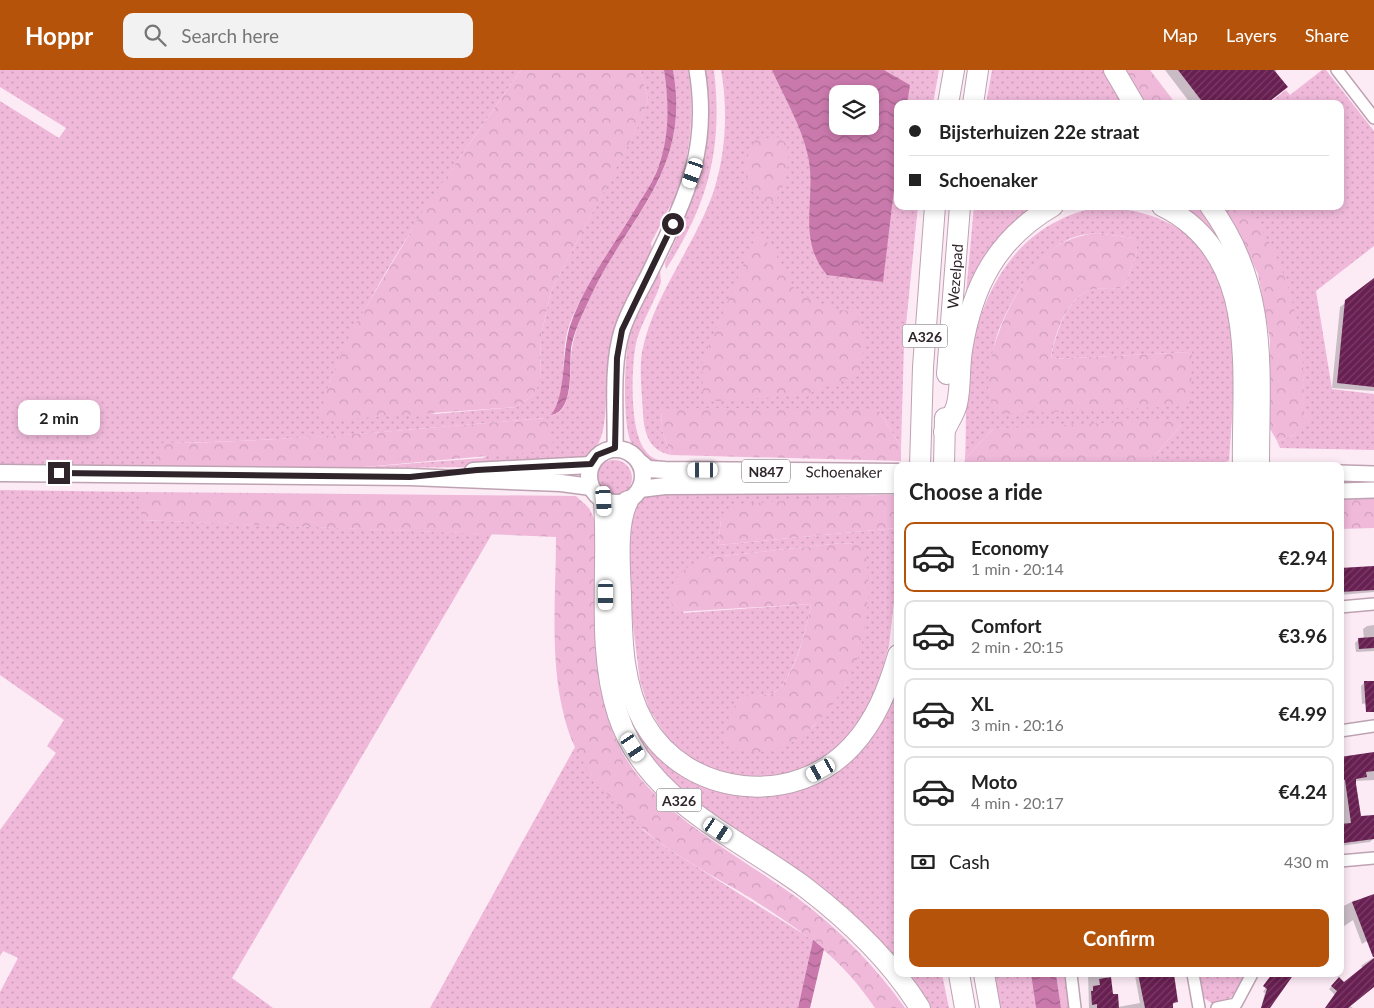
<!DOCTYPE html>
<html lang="en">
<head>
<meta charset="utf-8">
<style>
	body { margin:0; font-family:Lato,sans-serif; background:#f2f2f2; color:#222; height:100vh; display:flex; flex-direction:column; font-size:19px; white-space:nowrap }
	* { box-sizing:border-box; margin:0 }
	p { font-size:16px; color:#767676 }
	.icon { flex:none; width:28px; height:28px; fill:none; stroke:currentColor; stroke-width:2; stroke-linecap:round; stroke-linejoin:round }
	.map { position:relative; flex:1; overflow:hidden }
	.drawer { position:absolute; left:894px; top:392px; width:450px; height:515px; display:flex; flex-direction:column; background:#fff; border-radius:10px; box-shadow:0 2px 8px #0003 }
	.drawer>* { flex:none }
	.hud { position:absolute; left:894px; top:30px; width:450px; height:110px; border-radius:10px; box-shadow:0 2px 8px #0003; display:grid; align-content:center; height:110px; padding:0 15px; background:#fff }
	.fabs { position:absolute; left:829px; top:15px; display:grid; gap:10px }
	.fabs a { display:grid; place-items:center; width:50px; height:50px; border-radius:10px; background:#fff; box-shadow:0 2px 8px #0003; font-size:25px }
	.end { position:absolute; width:22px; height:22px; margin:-11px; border:6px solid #2e242a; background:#fff; box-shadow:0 0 0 2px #fff }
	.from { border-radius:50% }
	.bubble { position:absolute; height:35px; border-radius:10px; background:#fff; box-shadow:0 2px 8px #0003; font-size:16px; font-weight:700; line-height:35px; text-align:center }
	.car { position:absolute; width:15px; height:30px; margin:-15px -8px; border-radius:6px; box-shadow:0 0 4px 1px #0007; background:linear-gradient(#fff 24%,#345 0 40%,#fff 0 76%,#345 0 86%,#fff 0) }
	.hud b { display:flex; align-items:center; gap:18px; height:48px; font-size:19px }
	.hud b+b { border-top:1px solid #e0e0e0 }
	.hud i { width:12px; height:12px; background:#222 }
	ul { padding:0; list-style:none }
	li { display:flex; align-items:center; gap:15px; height:70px; margin:0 10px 8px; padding:0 5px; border:2px solid #e0e0e0; border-radius:10px }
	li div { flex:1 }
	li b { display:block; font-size:19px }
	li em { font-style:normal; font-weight:700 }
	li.active { border-color:#b45309 }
	li>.icon { width:45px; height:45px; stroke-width:1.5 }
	h2 { padding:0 15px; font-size:22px; line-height:60px }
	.pay { display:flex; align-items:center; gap:12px; height:55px; padding:0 15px; font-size:19px }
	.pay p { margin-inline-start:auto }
	.primary-button { display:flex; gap:10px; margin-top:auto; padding:10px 15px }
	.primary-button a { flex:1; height:58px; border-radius:10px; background:#b45309; color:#fff; font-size:20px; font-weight:700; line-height:58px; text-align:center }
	header { display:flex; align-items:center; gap:30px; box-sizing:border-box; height:70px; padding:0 25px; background:#b45309; color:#fff }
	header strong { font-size:24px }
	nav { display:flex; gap:28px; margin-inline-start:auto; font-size:18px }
	.search { width:350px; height:45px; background:#f2f2f2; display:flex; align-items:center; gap:12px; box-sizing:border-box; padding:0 18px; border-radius:10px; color:#767676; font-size:19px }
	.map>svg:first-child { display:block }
	.grass { fill:url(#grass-dots); fill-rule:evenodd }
	.forest { fill:url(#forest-crowns) }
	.water { fill:url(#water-waves); fill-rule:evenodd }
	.shadow { fill:#0003 }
	.building { fill:url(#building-hatch) }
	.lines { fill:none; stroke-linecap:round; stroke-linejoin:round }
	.street-casing { stroke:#bea2b2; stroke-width:14 }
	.secondary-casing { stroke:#bea2b2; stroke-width:18 }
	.primary-casing { stroke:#bea2b2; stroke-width:19 }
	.highway-casing { stroke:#bea2b2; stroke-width:22 }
	.street { stroke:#fff; stroke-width:11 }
	.secondary { stroke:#fff; stroke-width:15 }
	.primary { stroke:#fff; stroke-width:16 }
	.highway { stroke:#fff; stroke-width:20 }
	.route { stroke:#2e242a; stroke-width:6 }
	.labels { text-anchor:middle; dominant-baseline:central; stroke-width:5; stroke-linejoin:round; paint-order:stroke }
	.shield { fill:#fefefe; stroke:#6c656a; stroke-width:1 }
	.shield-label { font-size:14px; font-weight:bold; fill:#2e242a }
	.street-label { font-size:15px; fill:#2e242a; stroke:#fefefe }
</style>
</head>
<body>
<header>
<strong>Hoppr</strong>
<div class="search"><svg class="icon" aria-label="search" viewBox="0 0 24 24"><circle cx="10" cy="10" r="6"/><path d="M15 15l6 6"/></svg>Search here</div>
<nav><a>Map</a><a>Layers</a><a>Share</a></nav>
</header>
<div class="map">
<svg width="1374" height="938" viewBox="0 0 1374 938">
	<defs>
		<pattern id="grass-dots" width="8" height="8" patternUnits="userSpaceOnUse" patternTransform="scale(1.25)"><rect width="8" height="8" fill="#f0b9da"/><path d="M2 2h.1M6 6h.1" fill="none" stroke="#ce9fbb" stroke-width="1.8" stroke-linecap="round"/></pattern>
		<pattern id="forest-crowns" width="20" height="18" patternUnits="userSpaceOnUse" patternTransform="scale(1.25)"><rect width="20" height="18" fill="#f0b9da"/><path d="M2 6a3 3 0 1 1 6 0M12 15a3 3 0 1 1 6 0" fill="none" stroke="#ce9fbb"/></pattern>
		<pattern id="water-waves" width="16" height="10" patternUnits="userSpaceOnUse" patternTransform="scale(1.25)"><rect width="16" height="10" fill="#ca79ac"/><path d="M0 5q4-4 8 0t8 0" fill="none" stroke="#a4638c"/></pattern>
		<pattern id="building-hatch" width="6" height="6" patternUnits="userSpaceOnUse" patternTransform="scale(1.25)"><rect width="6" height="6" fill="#681f51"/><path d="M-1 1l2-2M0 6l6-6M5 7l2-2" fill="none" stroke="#7a3f67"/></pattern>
	</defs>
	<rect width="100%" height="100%" fill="#fcebf5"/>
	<path class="grass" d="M0,0h521c-70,100 -143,200 -192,313l106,31 81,-7 16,-11 8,-14 1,-46 10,-45 92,-175 5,-17 -8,-29h24c3,21 6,43 3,64 -11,71 -71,123 -97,189 -11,29 -1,66 -18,92 23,-3 17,-50 20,-67 3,-17 9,-32 16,-47 38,-82 104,-129 85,-231h15c8,47 1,88 -13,133l-5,3 -19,37 1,6c-14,30 -32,60 -41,91 -8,29 -1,83 -12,102 -3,7 -11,12 -16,17l-97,8 -135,1 132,-10 62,-40c-129,11 -256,24 -386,25v25l-159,-1v-366l59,37 7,-10 -66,-41z
		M704,0h10c9,77 -5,133 -48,199l-1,-6c28,-58 54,-126 39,-193z
		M721,0h218l-6,34h-35v102h20l-14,138 -3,103 -23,-38h-216l-1,18 10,28c-22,-4 -27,-22 -28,-42 -1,-20 -4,-42 -1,-61 11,-57 54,-107 72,-162 12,-38 14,-81 7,-120zM838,24h32v32h-32z
		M992,0h118l20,34h-144z
		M1322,0h4l48,61v115l-58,45 16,98 42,5v56l-94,-2 -3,-7 18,-6 9,-22 -1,-42 -6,-49 -25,-72 -26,-44h94v-102h-72l18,-14 4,5z
		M974,136h66l-75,99z
		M1179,136h28l26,59c-16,-24 -29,-43 -54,-59z
		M1099,137c153,6 138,141 130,254l-15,4 -66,-1 33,-39 -188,4 -28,30c2,-31 -1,-68 5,-99 12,-74 50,-138 129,-153zM1097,163l36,5 4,13 -12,35c-12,6 -27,0 -38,5 -22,11 -33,47 -36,68l141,-7 -203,24c2,-13 4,-28 8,-41 13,-35 43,-89 81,-99 6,-2 13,-2 19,-3z
		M658,200h2l1,12c-6,20 -18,37 -24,57 -6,24 -8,91 8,111 6,9 13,10 23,12l-5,4c-13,-4 -24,-10 -31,-22 -10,-17 -8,-89 -2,-110 6,-22 18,-43 28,-64z
		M596 408a18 18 0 1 1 36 0a18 18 0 1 1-36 0Z
		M722,419l52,5 104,1 -65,5 -92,20 -3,25 179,-17 -2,65 -6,52 -13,49 -16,30 -36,36 -22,13 -55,9 -59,-23 -21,-21 -18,-29 -9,-28 -11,-87 -1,-77 10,-13 10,-9zM841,473l15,1 12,55 -4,29 -7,31 -12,26 -31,41 -22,16 -69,-2 16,-40c10,-7 23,-2 34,-7 20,-10 35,-68 38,-89l-128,9 21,-55z
		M0,420l141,2 1,28 350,14 -260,444 41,30h-273v-16l18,-34 -15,-7 -3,5v-126l56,-77 -9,-7 17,-26 -64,-45z
		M897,608v292l-224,-179 -46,-70 -2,-23 84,89 120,-12z
		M575,677l17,28 51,55 27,20 143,90 -15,68h-368z
		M901,904h41l7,34h-24z
		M993,904h38l5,34h-37z
		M1199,904h46c-10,19 -10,26 -32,30l-9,-6z"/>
	<path class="forest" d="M521,0h119l8,29 -5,18 -92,174 -10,45 -1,47 -8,13 -16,11 -198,14 11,-38 21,-49 76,-128z
		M1123,0h27l26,34h-33z
		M777,67l10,7c3,24 -1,37 -12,59l-10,-1 -19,-15v-30l9,-17z
		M1219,136h27c28,36 47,86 54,130 4,25 4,52 4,77l9,7 -18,15 -18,6 -8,-14 1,-87 -12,-66 -22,-45z
		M757,163l17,16 22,43 38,17 23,3 8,33 -6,29 -54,21 -102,7 -1,-40z
		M1097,163l36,5 3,4 1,9 -12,35c-12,6 -27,0 -38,5 -22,11 -34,47 -36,68l141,-7 -1,51 -8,3 -176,8 -10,-3c-2,-4 -6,-9 -7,-13 -11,-42 32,-130 67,-152 13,-8 25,-11 40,-13z
		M703,338l175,1 23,38v14l-230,-6 -10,-28 1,-18z
		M546,348l9,32 -214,19 -182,-1v-25c129,-1 257,-14 387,-25z
		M1139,351h37l5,4 -33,39h-184l1,-5 28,-30z
		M141,422l435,4 13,12 7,14c1,68 -7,157 21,220 30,68 124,114 183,158 40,30 76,67 105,108h-30c-35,-52 -72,-76 -123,-109 -36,-22 -75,-41 -108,-69 -25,-20 -59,-58 -71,-87 -26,-64 -17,-139 -17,-206l-415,-17z
		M878,425h19v33l-179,17 3,-25 4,-10 14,-6z
		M1340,428h34v30l-34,1z
		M841,473l15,1 8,6c9,29 3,82 -7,110 -16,41 -56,96 -106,92 -9,-1 -18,-5 -26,-9l-2,-3c4,-11 9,-40 22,-44 9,-3 20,2 30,-4 20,-15 32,-64 36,-88l-135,8c-16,-24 6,-45 28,-54z
		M1056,904h8l5,34h-8z"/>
	<path class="water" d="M664,0h9c19,103 -48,149 -85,232 -7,15 -14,30 -17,46 -2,18 4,64 -20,67 16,-20 10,-65 20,-92 15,-42 43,-77 65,-115 8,-13 17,-26 22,-40 12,-32 11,-65 6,-98z
		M772,0h112l26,15 -3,19h-9l-1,60 -14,118 -56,-7c-31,-36 -10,-78 -19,-119 -7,-31 -23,-57 -36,-86zM838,24h32v32h-32z
		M813,870l11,9 -14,59h-12z
		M1031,904h25l5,34h-25z"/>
	<path class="shadow" d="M1165,0h112l-2,2 -9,32h-75z
		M1374,211v110l-42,-3 8,-81z
		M1374,497v25l-34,3v-26z
		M1374,555v26l-18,1 -1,-9 4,-4h5l-1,-10 4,-3z
		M1365,612h9v26l-6,-5 -6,1 -1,-18z
		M1340,637l2,12 -2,2z
		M1340,688l34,1v21l-19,1 5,37 14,-2v22l-4,4 -30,4v-44h4l-4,-19z
		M1374,825v42l-12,7 -9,-24 -13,9v-21l15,-8v2z
		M1373,888l1,28 -24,20 3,2h-27l9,-13 -6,-6 7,-7 8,2 19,-16 -2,-2 4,-3z
		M1088,904h18l6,22 6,11 22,-4 -5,-27 2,-2h35l5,27 -5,4v3h-83z
		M1275,904h17l-24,34h-7l4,-15 -2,-1z"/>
	<path class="building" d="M1178,0h96l14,17 -22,17h-62z
		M1374,208v109l-37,-4 8,-83z
		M1374,496v24l-33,2 -1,-24z
		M1374,567v11l-15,1 -1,-11z
		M1364,611h10v31h-8z
		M1374,682v19l-8,1 1,5 -11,2v5l5,32 13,-1v24l-30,4v-3h-4v-16l11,-1 -6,-43 -5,-1v-22z
		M1374,824v63h-1l-21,-55z
		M1374,888v29l-26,21h-23l12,-17 -6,-5 8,-9 5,5z
		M1138,904h36l4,28 -5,1v5h-28z
		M1272,904h22l-24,34h-9l6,-19 -4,-3z
		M1111,907l2,17h5l1,14h-22v-4l-5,1 -1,-14h2v-5l7,-1 -1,-6z"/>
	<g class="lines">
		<defs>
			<path id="street" d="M1337,0l37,48
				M1340,537l34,-3
				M1340,661l34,-5
				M1340,791l34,-3
				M1071,904l4,34
				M1193,904l6,34
				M1217,938l19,-4 16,-30"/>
			<path id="secondary" d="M615,378c1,-38 -4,-81 7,-117 6,-19 17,-38 26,-55 35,-73 63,-122 49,-206
				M1340,403l34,1
				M1340,421l34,-1"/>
			<g id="primary">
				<circle cx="616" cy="406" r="27"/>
				<path id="s1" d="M641,393l7,6 17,1 233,2"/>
				<path d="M473,401l118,-6"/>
				<path d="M0,403l410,4 151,6 30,4"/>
				<path d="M640,419l25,-3 233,-1"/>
			</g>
			<g id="highway">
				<path d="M1114,0l20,34"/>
				<path d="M948,34l6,-34"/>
				<path d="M973,34l5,-34"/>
				<path d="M1162,136c100,49 79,168 81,260"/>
				<path d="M1210,136c60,82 49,165 49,260"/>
				<path id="s2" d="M947,304l13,-168"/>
				<path d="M944,362c4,-9 11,-19 13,-28 4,-17 2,-36 5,-54 10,-63 34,-111 91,-144"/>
				<path d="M920,396l3,-99 12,-161"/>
				<path d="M944,396l1,-48"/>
				<path d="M604,431c5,70 -8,146 14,214 28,86 121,123 188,173 43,33 85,73 114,120"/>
				<path d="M628,431c-12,23 -8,66 -7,93 1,44 1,90 23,129 43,75 151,85 208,23 24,-26 36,-57 46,-91"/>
				<path d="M959,904l6,34"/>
				<path d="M984,904l6,34"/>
			</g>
		</defs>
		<use href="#street" class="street-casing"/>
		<use href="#secondary" class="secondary-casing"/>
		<use href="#primary" class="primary-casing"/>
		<use href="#highway" class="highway-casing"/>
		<use href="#street" class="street"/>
		<use href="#secondary" class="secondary"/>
		<use href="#primary" class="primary"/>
		<use href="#highway" class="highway"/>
	</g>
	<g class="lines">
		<path class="route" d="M59,403l351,4 67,-7 114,-6 6,-9 18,-7 2,-90 5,-28 51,-106"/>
	</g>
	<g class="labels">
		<g class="shield">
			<rect x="902.5" y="254.5" width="45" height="23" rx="4"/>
			<rect x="742" y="389.5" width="48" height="23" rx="4"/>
			<rect x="656.5" y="718.5" width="45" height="23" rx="4"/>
		</g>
		<g class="shield-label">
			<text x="925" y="266">A326</text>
			<text x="766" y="401">N847</text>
			<text x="679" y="730">A326</text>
		</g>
		<g class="street-label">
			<text stroke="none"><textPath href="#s2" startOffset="98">Wezelpad</textPath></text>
			<text stroke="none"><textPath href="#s1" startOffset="205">Schoenaker</textPath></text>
		</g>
	</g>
</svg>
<div class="fabs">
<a><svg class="icon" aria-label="layers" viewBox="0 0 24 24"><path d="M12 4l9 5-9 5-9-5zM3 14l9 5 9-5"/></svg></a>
</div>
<i class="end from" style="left:673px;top:154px"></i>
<i class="end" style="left:59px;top:403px"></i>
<div class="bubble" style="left:18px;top:330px;width:82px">2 min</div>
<i class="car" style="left:693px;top:103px;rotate:199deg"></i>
<i class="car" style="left:703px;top:400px;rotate:270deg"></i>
<i class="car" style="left:604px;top:431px;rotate:176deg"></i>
<i class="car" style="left:606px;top:525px;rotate:180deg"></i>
<i class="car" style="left:633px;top:677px;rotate:147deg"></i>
<i class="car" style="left:821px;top:700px;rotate:241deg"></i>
<i class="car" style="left:718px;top:760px;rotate:124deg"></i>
<div class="hud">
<b><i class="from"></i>Bijsterhuizen 22e straat</b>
<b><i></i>Schoenaker</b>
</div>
<section class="drawer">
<h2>Choose a ride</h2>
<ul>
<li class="active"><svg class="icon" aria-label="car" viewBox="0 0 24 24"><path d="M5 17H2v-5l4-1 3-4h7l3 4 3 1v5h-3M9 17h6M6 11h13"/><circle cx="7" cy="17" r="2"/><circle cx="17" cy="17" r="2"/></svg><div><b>Economy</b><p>1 min · 20:14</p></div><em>€2.94</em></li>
<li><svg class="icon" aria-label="car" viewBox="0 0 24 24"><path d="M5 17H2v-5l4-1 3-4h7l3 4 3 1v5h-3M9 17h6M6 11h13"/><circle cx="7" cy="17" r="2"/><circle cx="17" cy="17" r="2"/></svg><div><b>Comfort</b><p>2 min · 20:15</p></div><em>€3.96</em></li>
<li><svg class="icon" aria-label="car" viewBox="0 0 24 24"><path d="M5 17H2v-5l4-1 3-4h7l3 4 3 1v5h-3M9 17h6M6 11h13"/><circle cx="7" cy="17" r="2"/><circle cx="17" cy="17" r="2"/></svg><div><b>XL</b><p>3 min · 20:16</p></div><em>€4.99</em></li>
<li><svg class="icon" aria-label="car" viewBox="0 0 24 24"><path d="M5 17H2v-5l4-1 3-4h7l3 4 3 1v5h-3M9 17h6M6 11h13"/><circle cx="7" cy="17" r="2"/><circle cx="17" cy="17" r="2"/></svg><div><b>Moto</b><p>4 min · 20:17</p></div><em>€4.24</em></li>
</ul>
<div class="pay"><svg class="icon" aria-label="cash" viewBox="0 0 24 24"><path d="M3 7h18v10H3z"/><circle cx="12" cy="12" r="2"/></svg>Cash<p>430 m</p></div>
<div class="primary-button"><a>Confirm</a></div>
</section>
</div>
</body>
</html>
